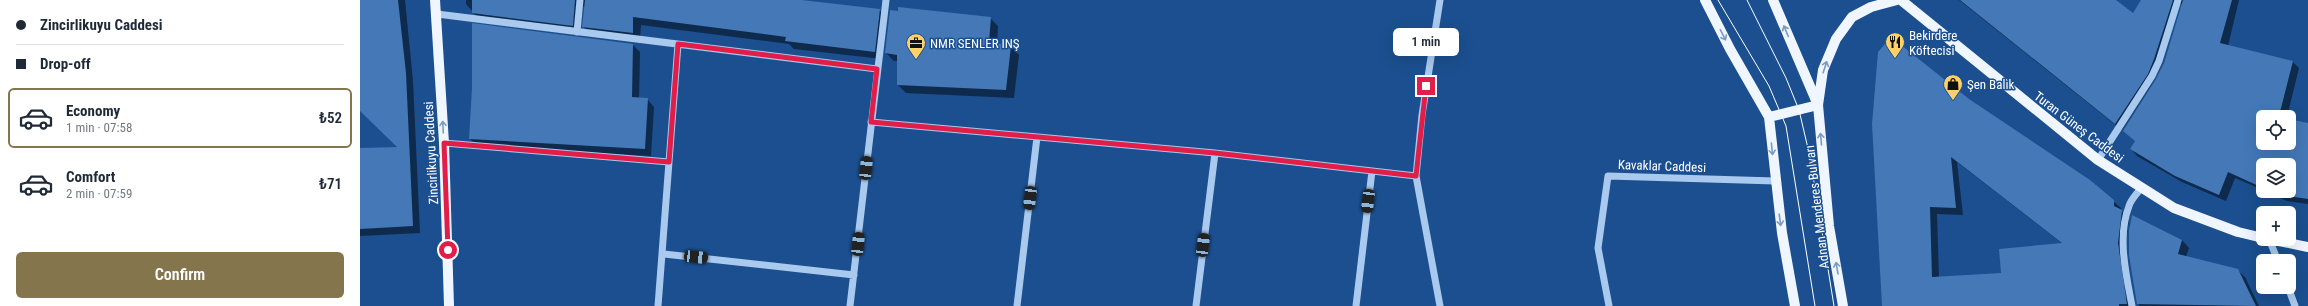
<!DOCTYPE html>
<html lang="en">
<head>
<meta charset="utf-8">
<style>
	body { margin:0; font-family:"Roboto Condensed",sans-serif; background:#f6f6f7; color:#1f2937; height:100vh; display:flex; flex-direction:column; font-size:15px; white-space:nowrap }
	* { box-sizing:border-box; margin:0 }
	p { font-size:13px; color:#747a83 }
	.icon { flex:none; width:22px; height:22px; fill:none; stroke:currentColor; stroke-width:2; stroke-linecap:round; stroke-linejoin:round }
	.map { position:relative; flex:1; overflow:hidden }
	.details { display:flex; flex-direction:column; background:#fff; width:360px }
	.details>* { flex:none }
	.banner { display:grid; align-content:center; height:88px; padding:0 16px; background:#fff }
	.controls { position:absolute; left:1896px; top:110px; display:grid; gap:8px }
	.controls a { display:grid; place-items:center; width:40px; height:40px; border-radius:6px; background:#fff; box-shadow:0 4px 16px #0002; font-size:20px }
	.end { position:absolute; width:18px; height:18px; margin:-9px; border:5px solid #e11d48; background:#fff; box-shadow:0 0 0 2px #fff }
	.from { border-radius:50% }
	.bubble { position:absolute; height:28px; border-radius:6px; background:#fff; box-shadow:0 4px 16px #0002; font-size:13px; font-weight:600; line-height:28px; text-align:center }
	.car { position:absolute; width:12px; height:24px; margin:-12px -6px; border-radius:5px; box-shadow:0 0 3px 1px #0007; background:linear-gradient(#222 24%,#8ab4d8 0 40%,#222 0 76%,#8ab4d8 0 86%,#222 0) }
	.banner b { display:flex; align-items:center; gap:14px; height:38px; font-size:15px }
	.banner b+b { border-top:1px solid #e0e1e3 }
	.banner i { width:10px; height:10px; background:#1f2937 }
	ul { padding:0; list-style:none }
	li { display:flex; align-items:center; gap:12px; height:60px; margin:0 8px 6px; padding:0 8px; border:2px solid transparent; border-radius:6px }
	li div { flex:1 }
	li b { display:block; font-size:15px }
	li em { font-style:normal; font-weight:600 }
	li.selected { border-color:#84754c }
	li>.icon { width:36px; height:36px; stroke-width:1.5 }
	.button { display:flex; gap:8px; margin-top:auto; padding:8px 16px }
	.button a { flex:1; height:46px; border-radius:6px; background:#84754c; color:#fff; font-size:16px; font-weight:600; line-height:46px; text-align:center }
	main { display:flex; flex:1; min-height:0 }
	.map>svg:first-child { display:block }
	.shadow { fill:#0007; fill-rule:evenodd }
	.building { fill:#4478b7; fill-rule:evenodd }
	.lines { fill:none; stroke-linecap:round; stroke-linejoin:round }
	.minor { stroke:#a9c9ee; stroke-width:7 }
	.major { stroke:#f0f6ff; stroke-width:10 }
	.tram { stroke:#fff; stroke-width:1 }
	.oneway { stroke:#7b9ac1 }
	.route { stroke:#e11d48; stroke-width:5 }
	.labels { text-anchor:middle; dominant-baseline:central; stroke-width:3; stroke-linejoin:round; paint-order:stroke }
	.poi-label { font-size:13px; fill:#fff; stroke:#1b4f8f; text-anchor:start }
	.street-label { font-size:13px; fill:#fff; stroke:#1b4f8f }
</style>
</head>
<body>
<main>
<section class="details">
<div class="banner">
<b><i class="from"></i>Zincirlikuyu Caddesi</b>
<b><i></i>Drop-off</b>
</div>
<ul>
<li class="selected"><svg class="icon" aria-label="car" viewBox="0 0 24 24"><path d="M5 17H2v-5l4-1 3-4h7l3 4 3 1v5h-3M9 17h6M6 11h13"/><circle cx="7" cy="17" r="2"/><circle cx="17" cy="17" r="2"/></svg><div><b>Economy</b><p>1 min · 07:58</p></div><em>₺52</em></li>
<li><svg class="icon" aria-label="car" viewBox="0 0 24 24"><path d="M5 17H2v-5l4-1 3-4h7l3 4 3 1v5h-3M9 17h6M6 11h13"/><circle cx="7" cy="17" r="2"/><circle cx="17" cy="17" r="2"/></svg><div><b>Comfort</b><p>2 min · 07:59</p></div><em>₺71</em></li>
</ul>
<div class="button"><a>Confirm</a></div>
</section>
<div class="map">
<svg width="1948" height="306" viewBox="0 0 1948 306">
	<rect width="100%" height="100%" fill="#1b4f8f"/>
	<path class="shadow" d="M0,0h45l8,81 7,152 -60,3v-87l39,-2 -39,-38z
		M106,0h334l79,10 8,8 -5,41 -88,-10 -5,-5 -148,-19 -1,16 -49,-6 -7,-8 2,-22 -3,2 -3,26 -99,-12 -15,-17z
		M1599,0h126l48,15 9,-15h97l-11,46 64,15 7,7 -12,49h-24v26h26v-23l19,26v58l-21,-3 -23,-10h25v-26h-26v25l-28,-12 -9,23 -44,-19 -45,-26 -6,-7 5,-8 28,-78 19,-60 -4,2 -19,61 -6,14 -32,50z
		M630,18l8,8 -1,19 14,2 8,8 -5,43 -108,-5 -8,-8v-24h-4l-8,-8z
		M272,44l8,8 -1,47h8l7,8 -3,49 -173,-10 -8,-7z
		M1608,100l145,101 8,7v3l8,8 -4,31 7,56h-249zM1597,162l106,82 -61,30 -63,4 -2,-64 26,1z
		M1822,240l7,8 -3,9 51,13 8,7 14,29h-119l-2,-2z"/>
	<path class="building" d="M0,0h38l8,73 7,153 -53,3v-81l37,-1 -37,-36z
		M112,0h103l-2,26 -101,-13z
		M225,0h217l78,9 -5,43 -90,-11 1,-4 -153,-20v16l-51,-6z
		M1600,0h156l17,13 8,-13h32l-19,59 -6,15 -33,50z
		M1823,0h49l-12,43 73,18 -14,55 4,1h-20v26h26v-24l19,4v76l-28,-4 -10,-4h19v-26h-26v23l-35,-16 -9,23 -44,-19 -45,-27 5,-8 -12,-10 33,-52 8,-16z
		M538,7l93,10 -2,25 22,4 -5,44 -109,-5v-30l-12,-2 5,-43 8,1z
		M112,23l161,21 -1,53 16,1 -3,51 -176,-10 3,-51z
		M1531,37l78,62 121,81 24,20v6l8,4 -4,33 9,61h-8v2h-237l-10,-182 6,-72zM1591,157l111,86 -63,6 2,24 -69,4 -2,-70 26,1z
		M1772,215l50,25 -4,14 60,15 18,37 -119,-2 -8,-49v-24z"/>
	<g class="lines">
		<path class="minor" d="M77,14l440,55
			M217,32l3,-32
			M511,122l344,31 201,23
			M84,143l225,19
			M1738,160l54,-84 7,-15 19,-61
			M1909,239l9,22
			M304,254l190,21
			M1928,287l7,19
			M298,306l20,-262
			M490,306l36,-306
			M657,306l20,-169
			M836,306l19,-153
			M996,306l16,-135
			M1080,306l-24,-130 6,-61 18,-115
			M1249,306l-11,-58 10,-72 167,5
			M1772,306c-6,-32 -15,-69 -3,-100 2,-7 8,-12 12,-18"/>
		<path class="major" d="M75,0l9,143 5,163
			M1345,0l25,49 39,68 13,116 13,73
			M1413,0l45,105 11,121 14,80
			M1541,0l197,160 76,48 64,24 25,6
			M1458,105l5,-35 13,-31 16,-22 19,-10 26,-7
			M1409,117l49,-12
			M1909,239l39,8"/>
		<path class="tram" d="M1358,0l51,86 17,40 29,180
			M1387,0l39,78 13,32 11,47 24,149"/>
	</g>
	<defs><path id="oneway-shaft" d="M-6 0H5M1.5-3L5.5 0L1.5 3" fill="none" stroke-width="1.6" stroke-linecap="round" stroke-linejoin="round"/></defs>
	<g class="oneway">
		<use href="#oneway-shaft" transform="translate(1426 31) rotate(-113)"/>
		<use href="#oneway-shaft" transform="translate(1363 35) rotate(63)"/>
		<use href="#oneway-shaft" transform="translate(1465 67) rotate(-72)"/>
		<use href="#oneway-shaft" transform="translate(83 127) rotate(-93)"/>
		<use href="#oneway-shaft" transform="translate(1461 139) rotate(-95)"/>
		<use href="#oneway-shaft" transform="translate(1412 149) rotate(84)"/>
		<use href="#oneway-shaft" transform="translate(1420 220) rotate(82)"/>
		<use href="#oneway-shaft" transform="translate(1477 268) rotate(-100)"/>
	</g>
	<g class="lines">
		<path class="route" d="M88,250l-4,-107 225,19 9,-118 199,25 -6,53 344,31 201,23 10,-90"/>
	</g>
	<defs>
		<symbol id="restaurant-pin" viewBox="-11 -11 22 30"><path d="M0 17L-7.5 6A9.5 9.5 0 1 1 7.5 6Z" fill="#ffd166" stroke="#1b4f8f"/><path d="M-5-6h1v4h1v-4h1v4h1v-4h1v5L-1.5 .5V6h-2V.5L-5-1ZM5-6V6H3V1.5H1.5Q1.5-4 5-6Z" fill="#111"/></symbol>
		<symbol id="office-pin" viewBox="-11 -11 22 30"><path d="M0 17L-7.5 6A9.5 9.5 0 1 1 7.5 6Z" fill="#ffd166" stroke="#1b4f8f"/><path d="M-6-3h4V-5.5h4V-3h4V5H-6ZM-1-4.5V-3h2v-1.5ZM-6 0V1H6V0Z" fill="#111"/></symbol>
		<symbol id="shop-pin" viewBox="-11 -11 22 30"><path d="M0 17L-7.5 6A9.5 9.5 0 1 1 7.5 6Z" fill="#ffd166" stroke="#1b4f8f"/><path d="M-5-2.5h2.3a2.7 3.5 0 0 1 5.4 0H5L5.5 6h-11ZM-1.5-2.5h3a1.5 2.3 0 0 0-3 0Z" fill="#111"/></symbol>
	</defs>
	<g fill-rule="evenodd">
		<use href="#restaurant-pin" x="1524" y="31" width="22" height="30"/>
		<use href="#office-pin" x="545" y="32" width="22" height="30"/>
		<use href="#shop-pin" x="1582" y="73" width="22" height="30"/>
	</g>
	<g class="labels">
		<g class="poi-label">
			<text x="1549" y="35">Bekirdere<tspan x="1549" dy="15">Köftecisi</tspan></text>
			<text x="570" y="43">NMR SENLER INŞ</text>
			<text x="1607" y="84">Şen Balık</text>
		</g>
		<g class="street-label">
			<text transform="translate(1719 127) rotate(37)">Turan Güneş Caddesi</text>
			<text transform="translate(71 153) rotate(-93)">Zincirlikuyu Caddesi</text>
			<text transform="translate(1302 166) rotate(2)">Kavaklar Caddesi</text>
			<text transform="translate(1457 207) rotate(-97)">Adnan Menderes Bulvarı</text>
		</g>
	</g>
</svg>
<div class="controls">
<a><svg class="icon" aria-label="locate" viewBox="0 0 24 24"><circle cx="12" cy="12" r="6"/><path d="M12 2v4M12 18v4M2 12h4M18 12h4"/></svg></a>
<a><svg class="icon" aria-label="layers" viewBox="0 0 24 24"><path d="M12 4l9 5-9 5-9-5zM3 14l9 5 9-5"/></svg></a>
<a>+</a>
<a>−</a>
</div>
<i class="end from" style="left:88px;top:250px"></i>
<i class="end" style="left:1066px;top:86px"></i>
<div class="bubble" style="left:1033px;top:28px;width:66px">1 min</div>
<i class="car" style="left:506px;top:168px;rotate:6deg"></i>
<i class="car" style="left:670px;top:198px;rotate:187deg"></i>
<i class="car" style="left:1008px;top:201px;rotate:187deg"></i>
<i class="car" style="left:498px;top:244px;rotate:6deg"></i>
<i class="car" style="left:843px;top:245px;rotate:7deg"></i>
<i class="car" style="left:336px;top:257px;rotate:96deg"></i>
</div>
</main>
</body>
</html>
